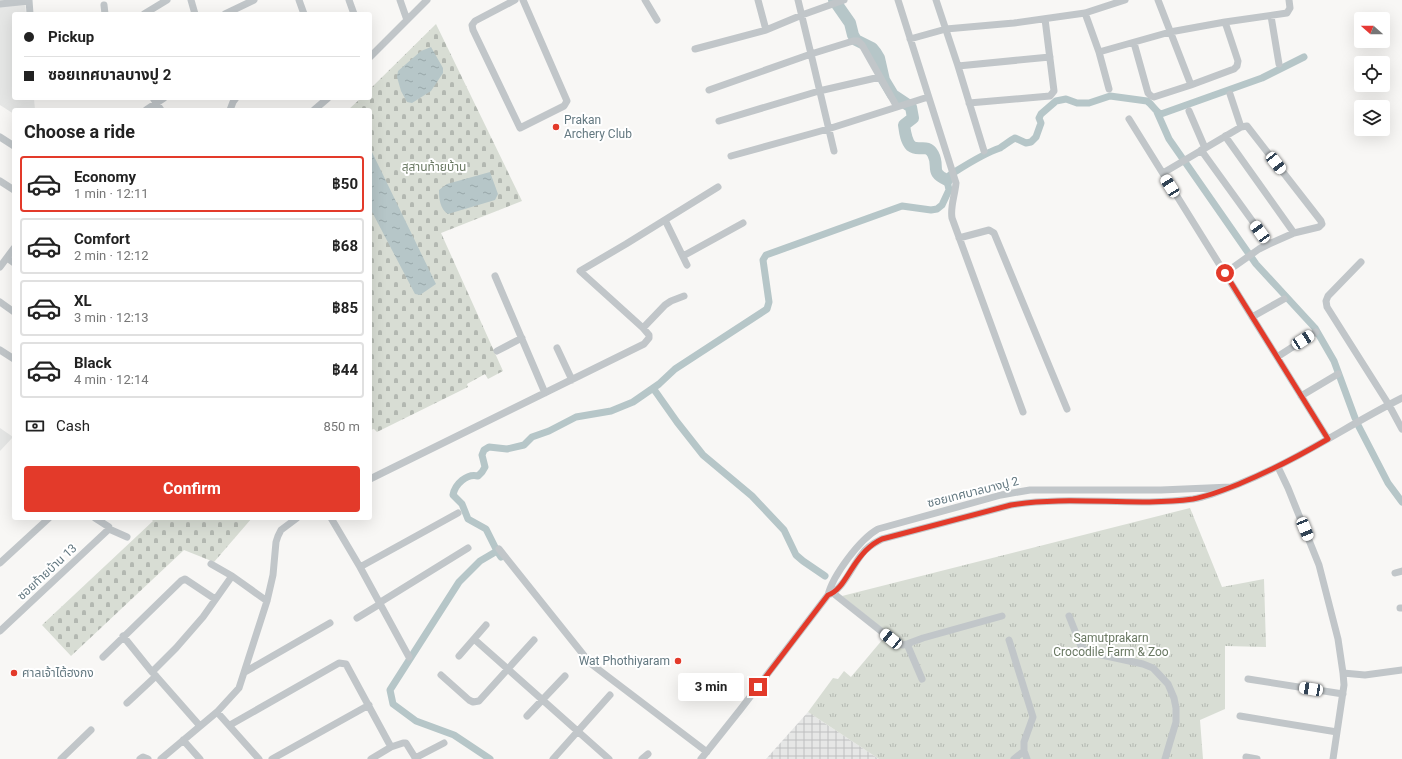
<!DOCTYPE html>
<html lang="en">
<head>
<meta charset="utf-8">
<style>
	body { margin:0; font-family:Roboto,"Noto Sans Thai",sans-serif; background:#f2f2f2; color:#222; height:100vh; display:flex; flex-direction:column; font-size:15px; white-space:nowrap }
	* { box-sizing:border-box; margin:0 }
	p { font-size:13px; color:#767676 }
	.icon { flex:none; width:22px; height:22px; fill:none; stroke:currentColor; stroke-width:2; stroke-linecap:round; stroke-linejoin:round }
	.map { position:relative; flex:1; overflow:hidden }
	.details { position:absolute; left:12px; top:108px; width:360px; height:412px; display:flex; flex-direction:column; background:#fff; border-radius:4px; box-shadow:0 4px 16px #0002 }
	.details>* { flex:none }
	.guide { position:absolute; left:12px; top:12px; width:360px; height:88px; border-radius:4px; box-shadow:0 4px 16px #0002; display:grid; align-content:center; height:88px; padding:0 12px; background:#fff }
	.needle { width:26px; rotate:291deg }
	.tools { position:absolute; left:1354px; top:12px; display:grid; gap:8px }
	.tools a { display:grid; place-items:center; width:36px; height:36px; border-radius:4px; background:#fff; box-shadow:0 4px 16px #0002; font-size:20px }
	.end { position:absolute; width:18px; height:18px; margin:-9px; border:5px solid #e33a2a; background:#fff; box-shadow:0 0 0 2px #fff }
	.from { border-radius:50% }
	.bubble { position:absolute; height:28px; border-radius:4px; background:#fff; box-shadow:0 4px 16px #0002; font-size:13px; font-weight:700; line-height:28px; text-align:center }
	.car { position:absolute; width:12px; height:24px; margin:-12px -6px; border-radius:5px; box-shadow:0 0 3px 1px #0007; background:linear-gradient(#fff 24%,#345 0 40%,#fff 0 76%,#345 0 86%,#fff 0) }
	.guide b { display:flex; align-items:center; gap:14px; height:38px; font-size:15px }
	.guide b+b { border-top:1px solid #e0e0e0 }
	.guide i { width:10px; height:10px; background:#222 }
	ul { padding:0; list-style:none }
	li { display:flex; align-items:center; gap:12px; height:56px; margin:0 8px 6px; padding:0 4px; border:2px solid #e0e0e0; border-radius:4px }
	li div { flex:1 }
	li b { display:block; font-size:15px }
	li em { font-style:normal; font-weight:700 }
	li.selected { border-color:#e33a2a }
	li>.icon { width:36px; height:36px; stroke-width:1.5 }
	h2 { padding:0 12px; font-size:18px; line-height:48px }
	.pay { display:flex; align-items:center; gap:10px; height:44px; padding:0 12px; font-size:15px }
	.pay p { margin-inline-start:auto }
	.primary-button { display:flex; gap:8px; margin-top:auto; padding:8px 12px }
	.primary-button a { flex:1; height:46px; border-radius:4px; background:#e33a2a; color:#fff; font-size:16px; font-weight:700; line-height:46px; text-align:center }
	.map>svg:first-child { display:block }
	.built { fill:#e6e7e6 }
	.industrial { fill:url(#industrial-grid) }
	.cemetery { fill:url(#cemetery-stones) }
	.park { fill:url(#park-tufts) }
	.water { fill:url(#water-ripples) }
	.lines { fill:none; stroke-linecap:round; stroke-linejoin:round }
	.canal { stroke:#b6c6c8; stroke-width:7 }
	.river { stroke:#b6c6c8; stroke-width:12 }
	.street { stroke:#c1c6c9; stroke-width:7 }
	.route { stroke:#e33a2a; stroke-width:5 }
	.poi-dot { fill:#e33a2a; stroke:#fff; stroke-width:1.5 }
	.labels { text-anchor:middle; dominant-baseline:central; stroke-width:4; stroke-linejoin:round; paint-order:stroke }
	.poi-label { font-size:12px; fill:#637880; stroke:#fff; text-anchor:start }
	.park-label { font-size:12px; fill:#697862; stroke:#fff }
	.street-label { font-size:12px; fill:#637880; stroke:#fff }
</style>
</head>
<body>
<div class="map">
<svg width="1402" height="759" viewBox="0 0 1402 759">
	<defs>
		<pattern id="industrial-grid" width="8" height="8" patternUnits="userSpaceOnUse"><rect width="8" height="8" fill="#e6e7e6"/><path d="M0 4h8M4 0v8" fill="none" stroke="#bec0c0"/></pattern>
		<pattern id="cemetery-stones" width="16" height="16" patternUnits="userSpaceOnUse"><rect width="16" height="16" fill="#d8ddd4"/><path d="M2 7V4a2 2 0 0 1 4 0v3zM10 15v-3a2 2 0 0 1 4 0v3z" fill="#b3b8b1"/></pattern>
		<pattern id="park-tufts" width="24" height="20" patternUnits="userSpaceOnUse"><rect width="24" height="20" fill="#d8ddd4"/><path d="M3 7l-1-3M5 7V3M7 7l1-3M15 17l-1-3M17 17v-4M19 17l1-3" fill="none" stroke="#b3b8b1"/></pattern>
		<pattern id="water-ripples" width="26" height="14" patternUnits="userSpaceOnUse"><rect width="26" height="14" fill="#b6c6c8"/><path d="M2 4q2-2 4 0t4 0M15 11q2-2 4 0t4 0" fill="none" stroke="#98a6a8"/></pattern>
	</defs>
	<rect width="100%" height="100%" fill="#f8f7f5"/>
	<path class="built" d="M0,0h25l1,14h-12v84h20l1,12h-21v4l-14,-9z
		M0,428l13,9 -13,14z"/>
	<path class="industrial" d="M808,712l71,47h-113z"/>
	<path class="cemetery" d="M436,24l86,177 -81,32 62,138 -15,8 -3,-5 -18,10 1,3 -91,45 -3,-3 -4,1v-320h-22l13,-12h9v-9z
		M150,518h102l-38,44 -30,-12 -113,106 -29,-31 111,-104z"/>
	<path class="park" d="M1190,508l32,79 42,-8 2,68 -41,-1v63l-25,11 3,39h-324l-71,-47 25,-34 5,1 6,-8 7,6 37,-44 -46,-37z"/>
	<path class="water" d="M431,47l12,21v5l-12,18 -19,12 -5,-1 -6,-11 -4,-14 1,-6 23,-20z
		M370,148l66,136 -16,11 -5,-1 -45,-86z
		M490,172l8,22 -3,6 -47,14c-8,-5 -9,-15 -9,-24l8,-6z"/>
	<g class="lines">
		<path class="canal" d="M1157,112l12,27 87,125 59,64 19,33 21,57
			M653,388l24,34 26,33 49,41 32,34 12,25 7,6 22,15
			M1358,425l30,58 14,19
			M501,557l-4,-6 -11,-22 -18,-10 -6,-15 -9,-9c2,-11 14,-22 25,-19l4,-4 3,-5 -3,-12 2,-5 5,-3 18,2 17,-4 8,-8 17,-6 27,-14 35,-6 22,-9 26,-18 16,-15 92,-60 2,-7 -6,-42 3,-5 136,-49 29,4 6,-1 5,-4 7,-15 -2,-10 3,-5c16,-10 32,-21 50,-27 2,-1 11,-8 15,-10l11,5 5,-1 5,-5 5,-14 -2,-5 2,-4 15,-13 10,-2 11,4h12l21,-7 37,5c6,4 8,10 14,13l101,-36 42,-21
			M490,759l-36,-24 -38,-14 -23,-17 -3,-14 69,-108 21,-21 17,-10"/>
		<path class="river" d="M834,0l16,23 3,12 3,5 16,8 4,5 3,5 5,22 9,15 18,12 2,11 -9,7c1,7 2,16 7,21 7,6 16,-3 22,8 7,13 -4,18 14,26"/>
		<path class="street" d="M29,0l1,14
			M191,0l4,14
			M299,0l5,14
			M349,0l5,14
			M400,0l7,20
			M515,0l-40,21 -3,4 1,5 47,98 44,-22 3,-5 -44,-101
			M645,0l12,20
			M798,0l13,54 23,97
			M898,0l58,183c-1,12 -6,24 -4,35l71,194
			M936,0l22,66
			M1158,0l33,85 43,-16 3,-3 1,-5 -13,-39 62,-9 3,-5 -1,-8
			M0,4l29,-3
			M104,5l1,9
			M1085,13l14,39 71,-20 55,-10
			M144,14l23,-14
			M225,14l29,-14
			M1271,16l8,48
			M766,30l36,-15 42,-15
			M910,39l36,-10 68,-6 71,-10 40,-13
			M1134,43l14,50 3,3 3,1 37,-12
			M695,49l71,-19 -8,-30
			M1099,52l10,37
			M370,57l57,-57
			M709,90l102,-36 42,-13h5l4,4 35,62 31,-10
			M1230,94l11,33
			M153,98l8,12
			M969,103l81,-7 4,-5 -9,-72
			M146,110l18,-12
			M230,110l3,-8 3,-4
			M314,110l14,-12
			M1189,111l16,37
			M1129,119l199,320
			M719,121l100,-30 61,-14
			M1225,136l69,97
			M0,137l14,9
			M1201,150l68,94
			M984,151l-26,-85 92,-9
			M731,156l97,-27 69,-22
			M1163,173l78,-46 6,-1 74,95 1,3 -3,3 -25,6 -25,11 -10,5 -34,24
			M0,181l14,9
			M665,220l22,45
			M959,238l30,-8 5,3 73,176
			M683,256l60,-33
			M7,258l7,5
			M1361,262l-33,34 -2,5 1,6 62,98 13,24
			M0,267l14,-19
			M495,276l50,117
			M0,302l14,10
			M1252,317l32,-18
			M643,328l22,-23 6,-4 13,-5
			M557,348l15,32
			M0,350l14,9
			M497,351l25,-13
			M1277,357l39,-25
			M1301,396l37,-22
			M1278,467l10,21 31,77 19,74 5,34 1,12 -11,74
			M370,479l274,-135 5,-6v-3l-6,-7 -63,-57 46,-27 92,-57
			M95,518l14,9v2l18,8
			M331,518l29,49 49,90
			M499,549l91,114 117,89
			M0,563l49,-45
			M211,564l21,12 35,25
			M360,567l98,-54
			M1395,573l7,-2
			M833,593l58,46 12,6 4,-1 16,-6 79,-22
			M828,595c15,-5 24,-29 34,-41 5,-7 12,-11 20,-15l129,-34c60,-10 121,2 182,-6 17,-3 33,-10 48,-16 57,-23 107,-58 161,-85
			M379,603l89,-55
			M1400,608h2
			M1069,616l12,30 7,6 55,12 10,4 15,16 6,14 2,10v14l-11,37
			M357,618l23,-14
			M0,631l109,-102
			M123,636l29,36
			M474,639l135,120
			M1009,640l24,77 -9,25v9l3,8
			M907,644l15,35
			M459,656l27,-31
			M103,657l78,-76 4,-2 30,20
			M245,672l85,-49
			M1343,673l22,2 37,-5
			M441,675l28,25 4,2 6,-1 55,-61
			M156,676l44,50
			M1248,679l95,15
			M127,703l29,-27 -4,-4 24,-24 27,-31 29,-41
			M217,712l42,47
			M527,716l38,-40
			M1240,716l97,16
			M230,725l109,-62 7,1 45,83 -20,12
			M183,740l17,19
			M391,747l12,-4h3l10,16
			M1246,757l11,2
			M415,758l29,-15
			M61,759l30,-29
			M140,759l3,-2 5,2
			M161,759l56,-47 22,-24 28,-87 6,-26 3,-33 2,-6 3,-6 16,-12
			M272,759l97,-54
			M553,759l57,-64
			M642,759l6,-5
			M701,759l39,-49 88,-115c5,-20 32,-56 50,-66l123,-34 29,-5h131l70,-3
			M1014,759l10,-8"/>
	</g>
	<g class="lines">
		<path class="route" d="M758,687l70,-92c12,-4 18,-18 25,-28 8,-12 16,-22 29,-28l129,-34c60,-10 121,2 182,-6 16,-3 31,-9 46,-15 31,-13 60,-28 89,-45l-103,-166"/>
	</g>
	<g class="poi-dot">
		<circle cx="556" cy="127" r="4"/>
		<circle cx="678" cy="661" r="4"/>
		<circle cx="14" cy="673" r="4"/>
	</g>
	<g class="labels">
		<g class="poi-label">
			<text x="564" y="120">Prakan<tspan x="564" dy="14">Archery Club</tspan></text>
			<text x="670" y="661" text-anchor="end">Wat Phothiyaram</text>
			<text x="22" y="673">ศาลเจ้าไต้ฮงกง</text>
		</g>
		<g class="park-label">
			<text x="434" y="167">สุสานท้ายบ้าน</text>
			<text x="1111" y="638">Samutprakarn<tspan x="1111" dy="14">Crocodile Farm &amp; Zoo</tspan></text>
		</g>
		<g class="street-label">
			<text transform="translate(973 492) rotate(-14)">ซอยเทศบาลบางปู 2</text>
			<text transform="translate(47 572) rotate(-43)">ซอยท้ายบ้าน 13</text>
		</g>
	</g>
</svg>
<div class="tools">
<a><svg class="needle" viewBox="-14 -14 28 28"><path d="M0-13l5 13h-10z" fill="#e53935"/><path d="M0 13l5-13h-10z" fill="#767676"/></svg></a>
<a><svg class="icon" aria-label="locate" viewBox="0 0 24 24"><circle cx="12" cy="12" r="6"/><path d="M12 2v4M12 18v4M2 12h4M18 12h4"/></svg></a>
<a><svg class="icon" aria-label="layers" viewBox="0 0 24 24"><path d="M12 4l9 5-9 5-9-5zM3 14l9 5 9-5"/></svg></a>
</div>
<i class="end from" style="left:1225px;top:273px"></i>
<i class="end" style="left:758px;top:687px"></i>
<div class="bubble" style="left:678px;top:673px;width:66px">3 min</div>
<i class="car" style="left:1276px;top:163px;rotate:142deg"></i>
<i class="car" style="left:1170px;top:186px;rotate:328deg"></i>
<i class="car" style="left:1260px;top:232px;rotate:324deg"></i>
<i class="car" style="left:1303px;top:340px;rotate:57deg"></i>
<i class="car" style="left:1305px;top:529px;rotate:158deg"></i>
<i class="car" style="left:891px;top:639px;rotate:309deg"></i>
<i class="car" style="left:1311px;top:689px;rotate:279deg"></i>
<div class="guide">
<b><i class="from"></i>Pickup</b>
<b><i></i>ซอยเทศบาลบางปู 2</b>
</div>
<section class="details">
<h2>Choose a ride</h2>
<ul>
<li class="selected"><svg class="icon" aria-label="car" viewBox="0 0 24 24"><path d="M5 17H2v-5l4-1 3-4h7l3 4 3 1v5h-3M9 17h6M6 11h13"/><circle cx="7" cy="17" r="2"/><circle cx="17" cy="17" r="2"/></svg><div><b>Economy</b><p>1 min · 12:11</p></div><em>฿50</em></li>
<li><svg class="icon" aria-label="car" viewBox="0 0 24 24"><path d="M5 17H2v-5l4-1 3-4h7l3 4 3 1v5h-3M9 17h6M6 11h13"/><circle cx="7" cy="17" r="2"/><circle cx="17" cy="17" r="2"/></svg><div><b>Comfort</b><p>2 min · 12:12</p></div><em>฿68</em></li>
<li><svg class="icon" aria-label="car" viewBox="0 0 24 24"><path d="M5 17H2v-5l4-1 3-4h7l3 4 3 1v5h-3M9 17h6M6 11h13"/><circle cx="7" cy="17" r="2"/><circle cx="17" cy="17" r="2"/></svg><div><b>XL</b><p>3 min · 12:13</p></div><em>฿85</em></li>
<li><svg class="icon" aria-label="car" viewBox="0 0 24 24"><path d="M5 17H2v-5l4-1 3-4h7l3 4 3 1v5h-3M9 17h6M6 11h13"/><circle cx="7" cy="17" r="2"/><circle cx="17" cy="17" r="2"/></svg><div><b>Black</b><p>4 min · 12:14</p></div><em>฿44</em></li>
</ul>
<div class="pay"><svg class="icon" aria-label="cash" viewBox="0 0 24 24"><path d="M3 7h18v10H3z"/><circle cx="12" cy="12" r="2"/></svg>Cash<p>850 m</p></div>
<div class="primary-button"><a>Confirm</a></div>
</section>
</div>
</body>
</html>
